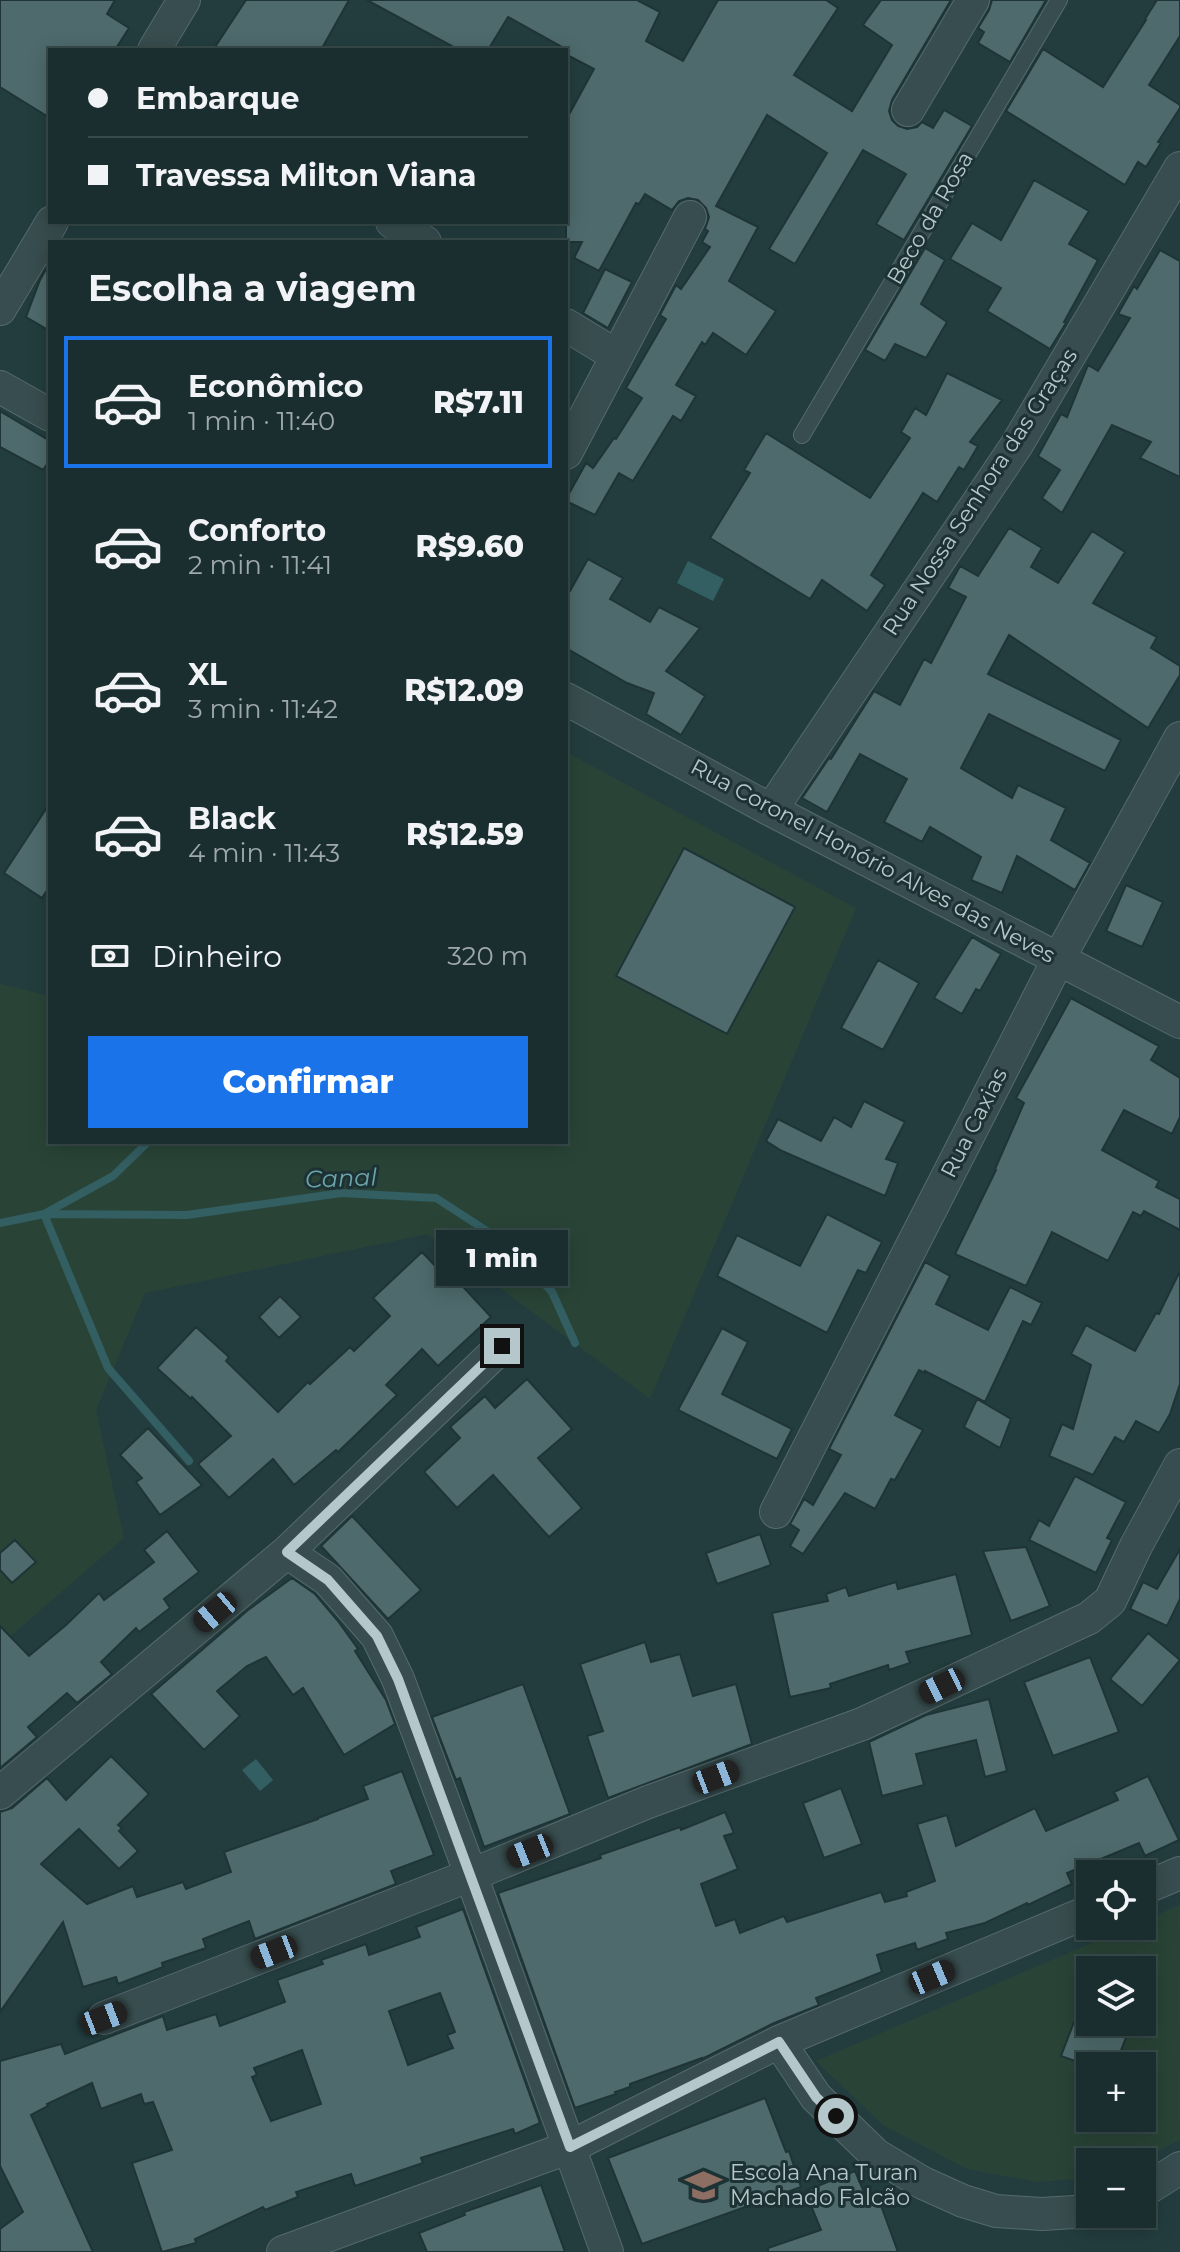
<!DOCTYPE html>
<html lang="pt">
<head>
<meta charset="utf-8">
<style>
	body { margin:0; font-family:Montserrat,sans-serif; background:#233637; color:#f1f3f6; height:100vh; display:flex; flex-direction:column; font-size:30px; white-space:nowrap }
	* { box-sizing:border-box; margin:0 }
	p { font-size:26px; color:#9fa8aa }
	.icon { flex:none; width:44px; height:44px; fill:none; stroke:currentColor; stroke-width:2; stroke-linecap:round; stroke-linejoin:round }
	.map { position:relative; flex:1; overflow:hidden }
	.drawer { position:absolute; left:48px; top:240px; width:520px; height:904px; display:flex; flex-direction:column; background:#1a2e2f; border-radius:0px; box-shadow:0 4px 20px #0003,0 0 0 2px #384a4b }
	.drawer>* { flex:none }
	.banner { position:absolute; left:48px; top:48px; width:520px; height:176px; border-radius:0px; box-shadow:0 4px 20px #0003,0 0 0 2px #384a4b; display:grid; align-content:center; height:176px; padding:0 40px; background:#1a2e2f }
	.controls { position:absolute; left:1076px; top:1860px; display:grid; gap:16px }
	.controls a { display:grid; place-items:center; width:80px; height:80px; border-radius:0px; background:#1a2e2f; box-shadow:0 4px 20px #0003,0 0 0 2px #384a4b; font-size:40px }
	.end { position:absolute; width:36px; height:36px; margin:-18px; border:10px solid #b4c7ca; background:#111; box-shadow:0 0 0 4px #111 }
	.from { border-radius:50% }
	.bubble { position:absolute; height:56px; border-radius:0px; background:#1a2e2f; box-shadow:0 4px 20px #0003,0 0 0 2px #384a4b; font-size:26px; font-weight:800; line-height:56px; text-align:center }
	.car { position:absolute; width:24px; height:48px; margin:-24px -12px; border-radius:10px; box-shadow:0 0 6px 2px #0007; background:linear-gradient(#222 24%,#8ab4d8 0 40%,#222 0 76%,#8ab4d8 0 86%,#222 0) }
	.banner b { display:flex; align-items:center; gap:28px; height:76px; font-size:30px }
	.banner b+b { border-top:2px solid #384a4b }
	.banner i { width:20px; height:20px; background:#f1f3f6 }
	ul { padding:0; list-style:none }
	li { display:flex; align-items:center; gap:24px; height:132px; margin:0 16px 12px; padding:0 24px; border:4px solid transparent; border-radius:0px }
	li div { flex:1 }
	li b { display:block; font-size:30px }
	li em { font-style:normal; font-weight:800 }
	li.on { border-color:#1a73e8 }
	li>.icon { width:72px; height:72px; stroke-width:1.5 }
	h2 { padding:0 40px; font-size:36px; line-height:96px }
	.pay { display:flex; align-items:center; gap:20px; height:88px; padding:0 40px; font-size:30px }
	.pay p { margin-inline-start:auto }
	.action { display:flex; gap:16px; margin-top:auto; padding:16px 40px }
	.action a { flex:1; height:92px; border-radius:0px; background:#1a73e8; color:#fff; font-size:32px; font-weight:800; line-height:92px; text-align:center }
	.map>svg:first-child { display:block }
	.green { fill:#294437; fill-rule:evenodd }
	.water { fill:#335e62 }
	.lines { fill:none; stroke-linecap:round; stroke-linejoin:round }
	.stream { stroke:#335e62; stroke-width:8 }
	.building { fill:#4e6a6c; stroke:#1f3436; stroke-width:2; fill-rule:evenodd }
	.service-casing { stroke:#566a6d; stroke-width:18 }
	.minor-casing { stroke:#566a6d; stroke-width:34 }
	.service { stroke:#384d4f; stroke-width:16 }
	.minor { stroke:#384d4f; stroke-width:32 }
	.route { stroke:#b4c7ca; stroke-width:10 }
	.labels { text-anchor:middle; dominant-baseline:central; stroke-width:6; stroke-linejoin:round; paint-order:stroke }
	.street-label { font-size:22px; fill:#b4c7ca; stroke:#1d3234 }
	.poi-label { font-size:22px; fill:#b4c7ca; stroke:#1d3234; text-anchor:start }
	.water-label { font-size:24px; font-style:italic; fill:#6ca5a9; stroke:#1d3234 }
</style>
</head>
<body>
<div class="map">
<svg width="1180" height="2252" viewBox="0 0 1180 2252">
	<rect width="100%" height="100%" fill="#233d3f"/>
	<path class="green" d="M566,752l290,156 -206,491 -223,-165 -282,59 -49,117 28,128 -124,107v-661l50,12v146h516z
		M1180,1905v235l-44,22h-46v16l-53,4 -70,-13 -84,-44 -67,-64 315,-135h11v-5zM1090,1970h52v52h-52zM1090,2066h52v52h-52z"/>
	<path class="water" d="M688,561l36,18 -11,22 -36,-18z
		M256,1759l17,21 -13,11 -18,-21z"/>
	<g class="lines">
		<path class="stream" d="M148,1142l-35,34 -69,38 64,154 81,93
			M0,1223l44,-9 143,1 154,-22 95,5 74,48 42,46 23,51"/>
	</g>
	<path class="building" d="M0,0h115l-8,14 22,14 -14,22h-65v68l-50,-31z
		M246,0h103l-28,50h-108z
		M367,0h270l23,12 -14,29 37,20 35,-61h108l12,8 -44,67 58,36 40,-66 -29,-20 18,-25h70l-59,100 -3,11 3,9 6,6 9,3 10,-2 5,-5 11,6 11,-18 28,16 -68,114 -28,-16 30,-50 -43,-24 -68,114 -26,-15 58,-96 -60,-38 -51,91 42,21 -29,54 47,30 -30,44 -33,-22 -8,12 -3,-3 -26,43 20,11 -15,25 -8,-5 -40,65 -14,-8 -24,42 -29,-14v-2l20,-36 7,5 21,-30 2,1 26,-41 -16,-10 40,-69 -6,-4 16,-30 5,4 29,-42 -8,-5 6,-11 -3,-2 4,-12 -3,-9 -8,-8 -10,-2 -9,3 -7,9 -27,-16 -6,10 -3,-1 -37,68 -25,-13 8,-16h-16v-122l28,-51 -27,-14 2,-4 -61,-34 -20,33h-29z
		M992,0h54l-36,62 -32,-19 6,-11 -6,-4 11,-18z
		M1157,0h23v36l-31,49 31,20v3l-22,34 3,1 -15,24 -8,-5 -13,23 -119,-74 37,-62 60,38 43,-67 -1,-1z
		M1034,180l55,31 -20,33 29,16 -34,62 2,1 -16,26 -63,-38 14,-23 -51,-29 22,-36 29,17z
		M925,248l20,12 -24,44 26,18 -21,36 -31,-14 -10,17 -20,-11z
		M1160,250l20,11v216l-40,-19 11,-16 -39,-17 -50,88 -20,-15 18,-28 -22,-14 23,-42 6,3 21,-52 10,6 32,-53 -12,-4 16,-28 3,3z
		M50,262v69l-24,-14 14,-37z
		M605,269l27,13 -24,46 -25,-15z
		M947,373l55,27 -32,42 8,4 -14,24 -5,-3 -22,35 -14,-9 -52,82 14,10 -18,26 -45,-31 -12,19 -100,-61 40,-65 -6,-3 22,-37 104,65 40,-60 -9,-6 14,-24 11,7z
		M0,411l50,30v19l-7,10 -43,-23z
		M1009,528l33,20 -11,19 27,16 34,-52 33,21 -32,51 64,34 -6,11 29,18v9l-32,53 -139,-93 -21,39 133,66 -16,31 -116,-57 -28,54 51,30 6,-13 48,23 -15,32 39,23 -15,27 -58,-34 -15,37 -31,-13 10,-23 -51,-30 -8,15 -38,-20 23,-43 -47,-25 -33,58 -25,-14 27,-40 2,1 43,-68 26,14 24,-46 7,4 35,-66 -18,-9 12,-22 18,10z
		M588,559l35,19 -13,21 40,23 9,-15 41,21 -34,43 39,25 -24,39 -35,-21 8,-21 -27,-10 -61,-35v-50z
		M50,803v83l-8,12 -38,-25z
		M684,848l111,59 -68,127 -111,-58z
		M1126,885l37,17 -21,45 -36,-16z
		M972,937l29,17 -21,37 -4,-2 -14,25 -28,-16z
		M878,960l41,23 -36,67 -42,-22z
		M1071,998l88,48 -8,14 29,18v39l-8,17 -48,-24 -22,40 57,31 -3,6 24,12v31l-36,-19 -3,5 -8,-4 -25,49 -56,-29 -26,54 -71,-32 41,-84 -1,-1 29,-66 -8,-5z
		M864,1101l41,21 -19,37 12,4 -13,33 -103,-45 -16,-10 12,-22 43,22 13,-24 17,10z
		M827,1214l55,28 -16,31 -8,-3 -31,63 -110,-57 20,-41 63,31z
		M422,1252l17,18 4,-5 48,52 -53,49 -16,-17 -36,36 11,10 -59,57 -2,-2 -42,35 -21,-26 -44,39 -31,-34 33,-28 -39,-39 -1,2 -34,-31 39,-41 33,30 -3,4 52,51 30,-30 2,2 40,-37 4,4 36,-35 -17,-18z
		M925,1262l25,14 -14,28 52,26 22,-43 32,16 -11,22 -8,-4 -38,81 -60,-31v2l-6,-3 -24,45 28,15 -28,50 -4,-1 -16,30 -30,-16 -42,61 -13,-8 9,-16 -9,-6 14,-25 9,6 28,-50 -12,-6z
		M1180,1271v113l-10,30 -11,19 -23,-12 -12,21 -9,-5 -22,38 -44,-19 13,-32 11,5 18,-64 -20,-11 15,-29 49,26 21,-38 3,1z
		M280,1296l21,21 -22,21 -20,-21z
		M722,1328l26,14 -26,52 70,35 -15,30 -99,-49z
		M527,1379l45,50 -34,29 44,50 -33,29 -56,-62 -36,33 -33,-36 36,-34 -10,-11 35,-31 10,12z
		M977,1399l34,20 -11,29 -36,-21z
		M148,1428l54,57 -42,30 -24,-33 6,-4 -22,-23z
		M1075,1476l51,26 -19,36 5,2 -16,33 -67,-33 10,-20 10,6z
		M352,1516l69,74 -33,29 -67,-73z
		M167,1531l32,41 -35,27 6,9 -31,24 -3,-4 -35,34 11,12 -35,29 -10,-10 -39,34 9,10 -37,31v-142l29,30 37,-31 33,-32 5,7 50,-38 -10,-12z
		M760,1534l11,31 -54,19 -11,-31z
		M15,1540l21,22 -24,21 -12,-13v-17z
		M1026,1547l24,59 -39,15 -28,-70z
		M1180,1549v50l-13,27 -37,-17 13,-27 14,7z
		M956,1574l16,61 -66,17 4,11 -21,7 -1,-5 -58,19 1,4 -41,9 -18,-84 56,-12 -2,-7 20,-7 3,9 47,-14 2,7z
		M292,1578l23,16 23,27 20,28 -3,2 31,49 9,24 -51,31 -41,-67 -10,7 -27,-38 -19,9 -30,25 23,25 -36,34 -53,-56 97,-84z
		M1148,1633l32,27 -38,46 -32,-27z
		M645,1642l6,20 29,-8 13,42 43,-12 16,60 -144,54 -21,-62 16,-5 -23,-67z
		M1090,1657l29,75 -66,24 -29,-74z
		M523,1684l47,130 -86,33 -24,-69 -4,2 -24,-63z
		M989,1699l18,72 -22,6 -9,-37 -60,14 8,31 -42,11 -13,-54 57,-27z
		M111,1756l38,38 -31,31 4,3 -3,3 19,20 -19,18 -40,-40 -38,35 46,40 46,-18 4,11 46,-15 3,7 45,-17 -7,-20 94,-33v-1l50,-19 -5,-13 39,-15 32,84 -43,16 5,13 -141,55 -6,-18 -46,18 3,9 -44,15 1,4 -45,17 -2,-7 -33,10 -20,-65 -63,90v-200l12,-4 35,-30 19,22z
		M1148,1776l31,64 -34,16 -6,-13 -72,30 5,11 -44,21 -1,-2 -42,20 -39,10 2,6 -31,11 -2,-7 -38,12 5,17 -66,26 3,7 -47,19 -70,35v-1l-72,26v3l-15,5 1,2 -41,14 -77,-215 103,-35 -1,-3 80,-28 1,3 44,-18 9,21 -10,3 14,33 -37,15 15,42 19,-7 5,14 44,-17 3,6 94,-30 4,10 22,-6 -1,-4 29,-11 -18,-57 30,-9 9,31 79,-38 11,23 72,-31 -4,-8z
		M841,1788l21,56 -38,14 -21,-55z
		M463,1909l77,214 -25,11 -2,-5 -92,29 2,5 -68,23 -4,-12 -55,18 2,5 -33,13 -2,-3 -68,32 1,4 -34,9 -30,-89 40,-13 -19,-48 -9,2 -3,-10 -40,15 -9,-26 -45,21 1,2 -17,9 62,137h-93v-23l23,-17 -23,-46v-105l61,-17 4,10 98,-38 4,14 49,-16 4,12 65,-24 -8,-22 46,-16 -2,-4 45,-16 3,11 51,-18 -4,-10zM440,1993l15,39 -8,3 6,13 -45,17 -19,-54zM302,2050l19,54 -50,17 -19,-44 5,-2 -3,-7z
		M1074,2022h58l-17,44h-26l-28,-10z
		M765,2098l21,54 3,-1 12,36 -159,57 -34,-86z
		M855,2171l14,33 10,-4 19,52h-130v-4l53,-18 -16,-39z
		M541,2185l24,67h-138l-8,-19 46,-18 -1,-3z"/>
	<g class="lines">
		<defs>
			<path id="service" d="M802,435l257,-435"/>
			<path id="minor" d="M154,50l30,-50
				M908,110l65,-110
				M392,222l33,20
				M0,309l52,-87
				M566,325l51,31
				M0,387l50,28
				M566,453l124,-236
				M566,699l205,111 409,212
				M771,810l245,-364 164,-278
				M776,1512l283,-554 121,-220
				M287,1552l41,28 49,56 21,43 73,196 136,377
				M0,1793l287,-241 215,-206
				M1142,1889l38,-16
				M104,2018l367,-143 177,-73 214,-78 227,-106 21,-17 26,-55 44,-81
				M779,2042l37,55 60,58 47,28 40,18 33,10 46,3 48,-3
				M1142,2192l38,-24
				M283,2252l287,-105 209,-105 311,-131"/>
		</defs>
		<use href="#service" class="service-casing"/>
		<use href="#minor" class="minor-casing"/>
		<use href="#service" class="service"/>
		<use href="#minor" class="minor"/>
	</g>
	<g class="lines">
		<path class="route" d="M502,1346l-215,206 41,28 49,56 21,43 172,468 209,-105 37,55 20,19"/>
	</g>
	<defs>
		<symbol id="school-bare" viewBox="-9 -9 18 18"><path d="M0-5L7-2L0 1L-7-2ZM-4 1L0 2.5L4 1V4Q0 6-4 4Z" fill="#8d6e63" stroke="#1d3234" stroke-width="2.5" paint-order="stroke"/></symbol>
	</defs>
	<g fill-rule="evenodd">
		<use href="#school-bare" x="678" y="2160" width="51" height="51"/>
	</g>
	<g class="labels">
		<g class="street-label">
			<text transform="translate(930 218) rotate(-60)">Beco da Rosa</text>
			<text transform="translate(980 492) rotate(-57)">Rua Nossa Senhora das Graças</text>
			<text transform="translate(873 861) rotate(28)">Rua Coronel Honório Alves das Neves</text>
			<text transform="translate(974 1123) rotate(-63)">Rua Caxias</text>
		</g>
		<g class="poi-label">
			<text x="730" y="2172">Escola Ana Turan<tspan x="730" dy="25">Machado Falcão</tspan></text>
		</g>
		<g class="water-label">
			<text transform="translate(341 1178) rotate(-2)">Canal</text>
		</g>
	</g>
</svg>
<div class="controls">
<a><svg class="icon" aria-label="locate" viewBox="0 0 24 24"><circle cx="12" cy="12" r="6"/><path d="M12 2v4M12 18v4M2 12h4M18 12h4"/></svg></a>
<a><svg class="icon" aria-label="layers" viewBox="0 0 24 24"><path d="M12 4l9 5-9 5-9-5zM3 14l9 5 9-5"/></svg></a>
<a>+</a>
<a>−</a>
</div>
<i class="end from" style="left:836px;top:2116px"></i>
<i class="end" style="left:502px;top:1346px"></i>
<div class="bubble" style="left:436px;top:1230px;width:132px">1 min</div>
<i class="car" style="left:215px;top:1612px;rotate:230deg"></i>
<i class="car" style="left:942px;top:1686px;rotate:244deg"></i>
<i class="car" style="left:716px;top:1777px;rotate:69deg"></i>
<i class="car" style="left:530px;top:1851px;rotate:248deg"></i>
<i class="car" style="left:274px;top:1952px;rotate:249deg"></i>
<i class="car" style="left:932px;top:1977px;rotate:67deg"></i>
<i class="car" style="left:104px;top:2018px;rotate:69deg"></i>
<div class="banner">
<b><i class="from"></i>Embarque</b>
<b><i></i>Travessa Milton Viana</b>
</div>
<section class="drawer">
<h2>Escolha a viagem</h2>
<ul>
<li class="on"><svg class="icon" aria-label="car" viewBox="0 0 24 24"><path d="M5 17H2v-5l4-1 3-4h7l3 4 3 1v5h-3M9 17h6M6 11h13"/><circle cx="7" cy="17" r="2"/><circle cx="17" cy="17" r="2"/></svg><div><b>Econômico</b><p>1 min · 11:40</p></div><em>R$7.11</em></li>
<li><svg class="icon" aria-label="car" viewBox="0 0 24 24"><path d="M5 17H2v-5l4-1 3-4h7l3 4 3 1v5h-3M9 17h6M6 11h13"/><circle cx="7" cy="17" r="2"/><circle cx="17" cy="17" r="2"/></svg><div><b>Conforto</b><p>2 min · 11:41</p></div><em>R$9.60</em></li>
<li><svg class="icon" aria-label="car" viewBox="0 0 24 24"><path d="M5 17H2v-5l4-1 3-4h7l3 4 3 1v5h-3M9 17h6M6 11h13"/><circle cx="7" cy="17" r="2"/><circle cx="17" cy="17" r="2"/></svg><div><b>XL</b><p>3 min · 11:42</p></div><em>R$12.09</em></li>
<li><svg class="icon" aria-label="car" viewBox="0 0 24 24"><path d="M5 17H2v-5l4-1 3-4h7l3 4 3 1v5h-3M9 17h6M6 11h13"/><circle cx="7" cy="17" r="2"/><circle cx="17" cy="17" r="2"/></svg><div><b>Black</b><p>4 min · 11:43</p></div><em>R$12.59</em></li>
</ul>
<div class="pay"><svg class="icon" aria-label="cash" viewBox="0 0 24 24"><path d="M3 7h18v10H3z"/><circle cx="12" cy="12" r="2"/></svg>Dinheiro<p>320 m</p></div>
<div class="action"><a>Confirmar</a></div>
</section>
</div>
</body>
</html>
